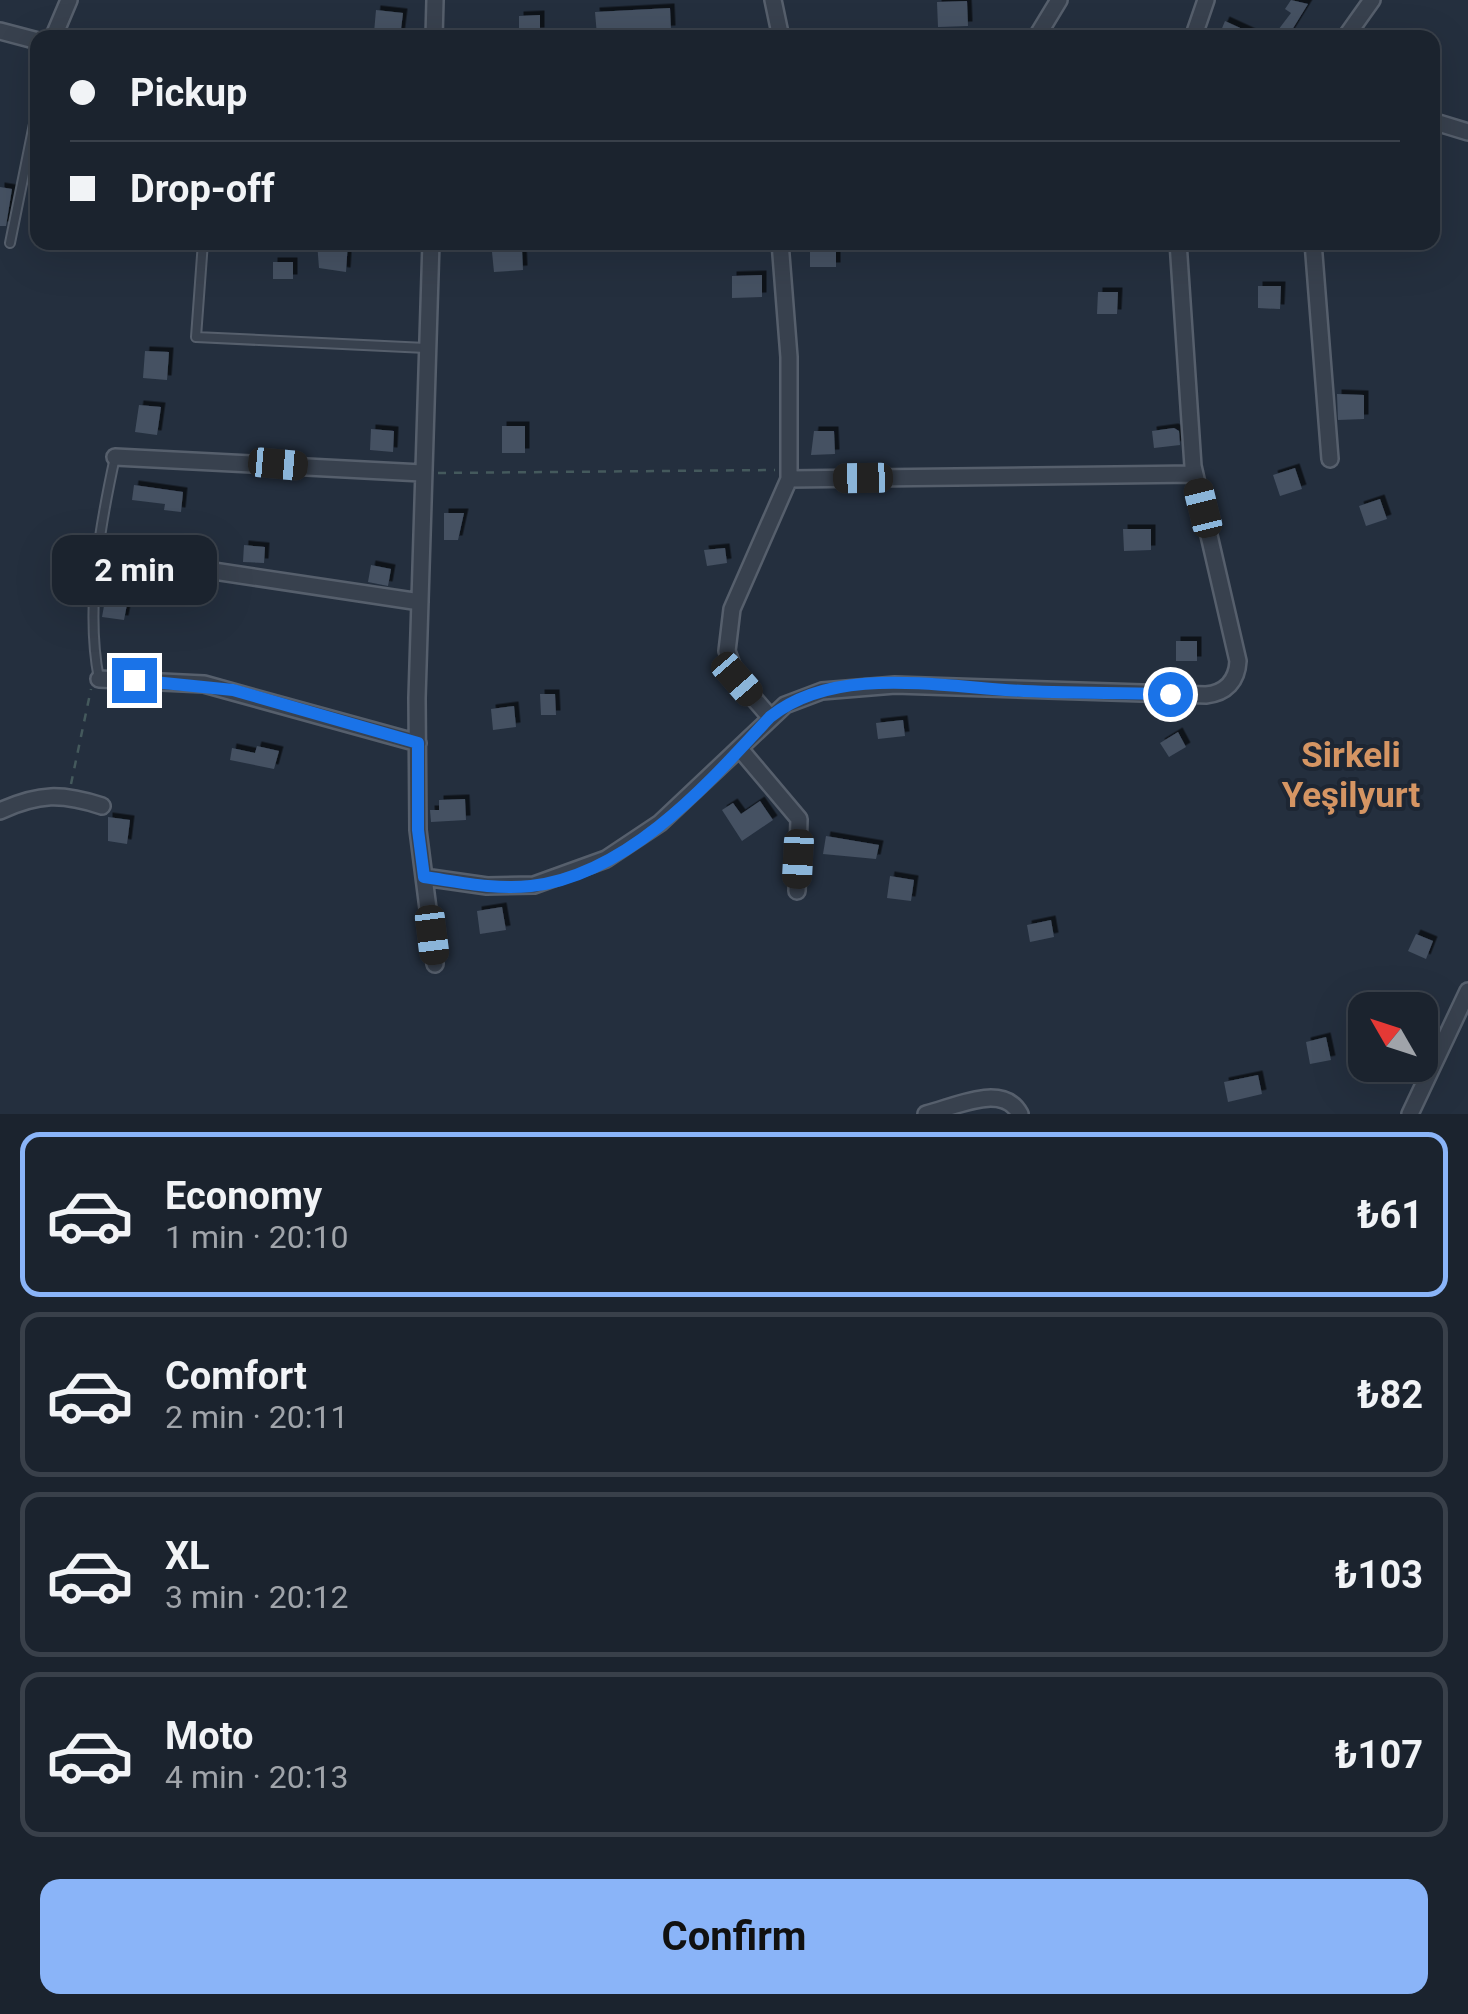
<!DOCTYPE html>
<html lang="en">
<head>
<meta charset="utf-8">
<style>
	body { margin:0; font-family:Roboto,sans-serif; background:#242b36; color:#f1f3f6; height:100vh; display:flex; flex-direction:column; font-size:38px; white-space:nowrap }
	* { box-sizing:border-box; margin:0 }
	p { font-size:32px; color:#a0a4aa }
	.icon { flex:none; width:55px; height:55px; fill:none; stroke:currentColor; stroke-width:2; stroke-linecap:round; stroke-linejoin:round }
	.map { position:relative; height:1114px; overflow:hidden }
	.details { display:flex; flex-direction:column; background:#1b232e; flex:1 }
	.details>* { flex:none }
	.top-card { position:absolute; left:30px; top:30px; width:1410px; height:220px; border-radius:20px; box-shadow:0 10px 40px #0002,0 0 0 2px #39404a; display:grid; align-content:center; height:220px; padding:0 40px; background:#1b232e }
	.needle { width:65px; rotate:309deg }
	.buttons { position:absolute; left:1348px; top:992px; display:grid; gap:20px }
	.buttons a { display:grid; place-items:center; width:90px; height:90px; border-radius:20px; background:#1b232e; box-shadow:0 10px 40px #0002,0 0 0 2px #39404a; font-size:50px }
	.end { position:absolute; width:45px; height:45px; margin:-22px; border:12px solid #1a73e8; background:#fff; box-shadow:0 0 0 5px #fff }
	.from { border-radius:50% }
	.bubble { position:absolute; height:70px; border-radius:20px; background:#1b232e; box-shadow:0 10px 40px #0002,0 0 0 2px #39404a; font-size:32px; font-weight:700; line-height:70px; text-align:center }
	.car { position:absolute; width:30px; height:60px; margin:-30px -15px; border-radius:12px; box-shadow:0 0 8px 2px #0007; background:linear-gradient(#222 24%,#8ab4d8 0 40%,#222 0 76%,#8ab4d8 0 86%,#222 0) }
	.top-card b { display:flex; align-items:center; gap:35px; height:95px; font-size:38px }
	.top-card b+b { border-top:2px solid #39404a }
	.top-card i { width:25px; height:25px; background:#f1f3f6 }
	ul { padding:18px 0 0; list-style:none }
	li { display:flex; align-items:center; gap:30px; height:165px; margin:0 20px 15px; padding:0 20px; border:5px solid #39404a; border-radius:20px }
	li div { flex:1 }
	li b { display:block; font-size:38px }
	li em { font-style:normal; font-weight:700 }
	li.on { border-color:#8ab4f8 }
	li>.icon { width:90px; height:90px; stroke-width:1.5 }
	.cta { display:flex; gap:20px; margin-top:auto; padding:20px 40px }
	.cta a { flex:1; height:115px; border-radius:20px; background:#8ab4f8; color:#111; font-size:40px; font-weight:700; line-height:115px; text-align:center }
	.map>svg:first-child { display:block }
	.building { fill:#455162; filter:url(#shadow) }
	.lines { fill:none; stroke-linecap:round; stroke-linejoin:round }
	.lane-casing { stroke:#565f6c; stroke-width:12 }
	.street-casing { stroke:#565f6c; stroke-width:20 }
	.path { stroke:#44595c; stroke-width:2.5; stroke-dasharray:8 8; stroke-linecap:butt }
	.lane { stroke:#38414e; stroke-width:8 }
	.street { stroke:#38414e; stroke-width:15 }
	.route { stroke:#1a73e8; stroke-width:12 }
	.labels { text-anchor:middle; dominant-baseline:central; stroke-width:8; stroke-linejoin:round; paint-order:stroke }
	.district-label { font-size:35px; font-weight:bold; fill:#d59563; stroke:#1d2633 }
</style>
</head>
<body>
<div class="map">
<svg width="1468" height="1114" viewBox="0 0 1468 1114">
	<defs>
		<filter id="shadow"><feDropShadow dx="4.5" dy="-4.5" stdDeviation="0" flood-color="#0009"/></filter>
	</defs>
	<rect width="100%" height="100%" fill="#242f3e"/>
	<path class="building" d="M1291,0l17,4 -21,34h-15l19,-25 -6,-4z
		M967,1l1,25 -30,1 -1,-25z
		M670,8l1,22 -74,5 -2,-23z
		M376,10l27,3 -3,24 -26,-4z
		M540,15v17l-21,1v-17z
		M1225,21l37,17h-44z
		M0,187l12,2 -6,37h-6z
		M317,242h31l-2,30 -27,-4z
		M522,250l1,20 -29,2 -2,-20z
		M836,250v17h-26v-16z
		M273,262h20v17h-20z
		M762,275v22l-30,1v-22z
		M1258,286h23l-1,23 -22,-1z
		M1098,292h20l-1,22h-20z
		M145,351l24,1 -2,28 -24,-2z
		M1337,394l27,1v24l-26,1z
		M139,405l22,2 -4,28 -22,-3z
		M502,426h23v27h-23z
		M1174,428l5,3 1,14 -26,3 -2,-17z
		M371,429l23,2 -1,21 -23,-2z
		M814,431h20l1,23 -24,1z
		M1295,468l7,21 -22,7 -7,-21z
		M134,485l49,7 -2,20 -17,-2 1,-6 -33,-4z
		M1380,499l7,20 -21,7 -7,-20z
		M444,513h20l-6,27h-14z
		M1123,529h28v21l-27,1z
		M244,545l21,2 -1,16 -21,-1z
		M725,548l2,15 -20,3 -3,-16z
		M371,565l20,4 -3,17 -20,-4z
		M106,595l22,4 -4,21 -22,-3z
		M1176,641h21v20h-21z
		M540,694h15l1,21h-15z
		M514,706l2,21 -23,3 -2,-21z
		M903,720l2,16 -27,3 -2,-16z
		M1178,732l8,15 -17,10 -9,-14z
		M257,746l22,5 -5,18 -44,-9 2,-12 23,5z
		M465,799l1,21 -35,2 -1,-12h9v-10z
		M760,801l13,19 -31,21 -20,-31 11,-7 8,11z
		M108,817l22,3 -3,24 -19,-3z
		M826,836l53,9 -3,14 -53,-5z
		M890,876l24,4 -3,21 -24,-3z
		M502,907l4,23 -26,4 -3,-23z
		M1051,920l3,17 -24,5 -3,-17z
		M1416,934l17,7 -7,18 -18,-8z
		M1326,1037l5,23 -21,4 -4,-22z
		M1258,1075l4,19 -34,8 -4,-20z"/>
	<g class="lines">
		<defs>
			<path id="lane" d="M203,242l-7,95 230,11
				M10,243l28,-139
				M99,679c-14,-71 1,-153 16,-222"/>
			<path id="street" d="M773,0l8,38
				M0,31l38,10
				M53,38l16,-38
				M434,38l1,-38
				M1036,38l23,-38
				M1193,38l13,-38
				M1345,38l27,-38
				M1432,121l36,11
				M431,242l-14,456 1,132 17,134
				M1313,242l17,217
				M115,457l307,16
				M789,479l406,-5
				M101,554l319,48
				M99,679l105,5 214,59
				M770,717l-33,-38 -10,-28 5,-42 57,-130v-122l-9,-115
				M740,749l59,70 -2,72
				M0,811c39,-18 62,-18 102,-5
				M424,877l63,9 47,-1 72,-26 54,-36 125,-118 37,-14 73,-6 311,10c20,-2 31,-14 32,-34l-45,-195 -15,-224
				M926,1114c29,-7 77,-32 94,0
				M1410,1114l58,-123"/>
		</defs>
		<use href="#lane" class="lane-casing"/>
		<use href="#street" class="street-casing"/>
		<path class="path" d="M438,473l337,-3
			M71,784l20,-95"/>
		<use href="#lane" class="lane"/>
		<use href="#street" class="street"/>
	</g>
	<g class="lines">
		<path class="route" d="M134,680l99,10 185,53v87l6,47c35,5 71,13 107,9 97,-11 177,-102 239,-169 67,-54 175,-29 254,-26 49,2 98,2 146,3"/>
	</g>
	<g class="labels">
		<g class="district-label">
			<text x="1351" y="755">Sirkeli<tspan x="1351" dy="40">Yeşilyurt</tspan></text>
		</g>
	</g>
</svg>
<div class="buttons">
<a><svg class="needle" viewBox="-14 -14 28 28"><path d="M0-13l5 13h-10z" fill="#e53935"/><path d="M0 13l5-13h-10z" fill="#a0a4aa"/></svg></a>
</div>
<i class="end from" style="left:1170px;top:694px"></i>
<i class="end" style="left:134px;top:680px"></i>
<div class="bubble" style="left:52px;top:535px;width:165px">2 min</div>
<i class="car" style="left:278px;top:464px;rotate:95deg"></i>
<i class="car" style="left:863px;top:478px;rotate:269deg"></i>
<i class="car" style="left:1203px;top:508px;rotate:346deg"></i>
<i class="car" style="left:737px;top:679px;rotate:139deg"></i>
<i class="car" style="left:798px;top:859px;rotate:183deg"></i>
<i class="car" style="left:432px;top:935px;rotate:173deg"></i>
<div class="top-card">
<b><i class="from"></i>Pickup</b>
<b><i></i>Drop-off</b>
</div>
</div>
<section class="details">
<ul>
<li class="on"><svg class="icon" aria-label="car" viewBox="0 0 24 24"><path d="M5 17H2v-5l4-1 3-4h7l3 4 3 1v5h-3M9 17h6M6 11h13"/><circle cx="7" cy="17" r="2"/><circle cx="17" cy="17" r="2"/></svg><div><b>Economy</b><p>1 min · 20:10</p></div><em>₺61</em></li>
<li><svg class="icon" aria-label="car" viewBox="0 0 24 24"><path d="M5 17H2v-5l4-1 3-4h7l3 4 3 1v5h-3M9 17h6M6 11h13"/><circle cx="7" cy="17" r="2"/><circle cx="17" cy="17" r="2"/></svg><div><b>Comfort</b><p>2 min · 20:11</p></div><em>₺82</em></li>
<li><svg class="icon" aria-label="car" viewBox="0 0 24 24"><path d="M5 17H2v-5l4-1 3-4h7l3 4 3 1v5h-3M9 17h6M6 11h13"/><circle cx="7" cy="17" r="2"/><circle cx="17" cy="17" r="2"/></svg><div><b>XL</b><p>3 min · 20:12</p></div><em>₺103</em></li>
<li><svg class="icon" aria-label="car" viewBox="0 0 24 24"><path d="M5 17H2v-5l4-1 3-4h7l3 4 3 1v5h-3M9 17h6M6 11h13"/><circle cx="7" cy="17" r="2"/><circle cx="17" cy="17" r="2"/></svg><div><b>Moto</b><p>4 min · 20:13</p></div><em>₺107</em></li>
</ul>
<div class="cta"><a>Confirm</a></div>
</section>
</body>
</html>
